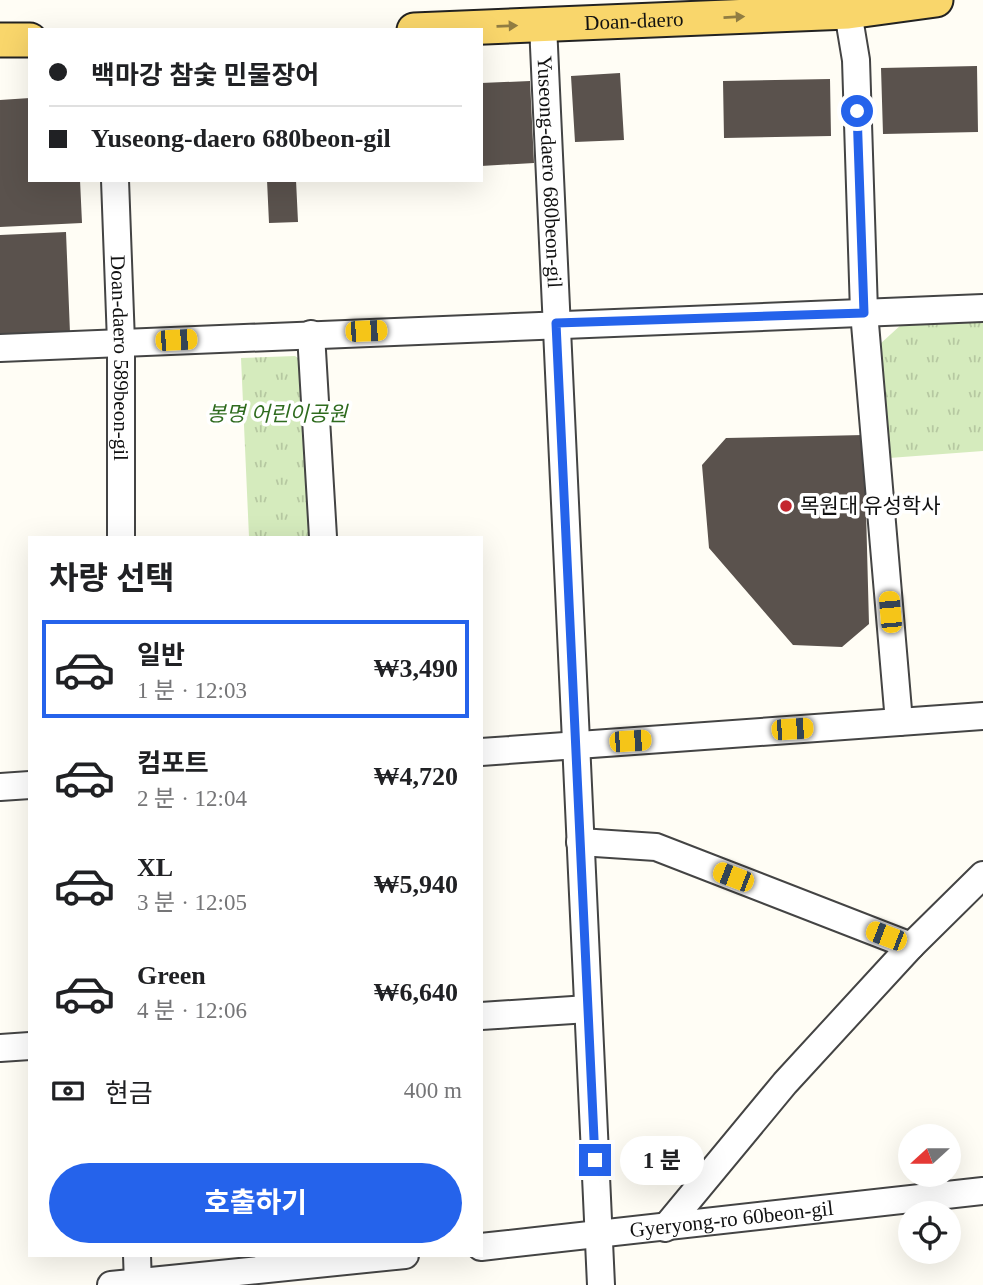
<!DOCTYPE html>
<html lang="ko">
<head>
<meta charset="utf-8">
<style>
	body { margin:0; font-family:"Times New Roman","Noto Sans KR",serif; background:#f6f6f6; color:#202124; height:100vh; display:flex; flex-direction:column; font-size:26px; white-space:nowrap }
	* { box-sizing:border-box; margin:0 }
	p { font-size:23px; color:#757577 }
	.icon { flex:none; width:38px; height:38px; fill:none; stroke:currentColor; stroke-width:2; stroke-linecap:round; stroke-linejoin:round }
	.map { position:relative; flex:1; overflow:hidden }
	.drawer { position:absolute; left:28px; top:536px; width:455px; height:721px; display:flex; flex-direction:column; background:#fff; border-radius:0px; box-shadow:0 7px 28px #0002 }
	.drawer>* { flex:none }
	.top-card { position:absolute; left:28px; top:28px; width:455px; height:154px; border-radius:0px; box-shadow:0 7px 28px #0002; display:grid; align-content:center; height:154px; padding:0 21px; background:#fff }
	.needle { width:46px; rotate:249deg }
	.controls { position:absolute; left:898px; top:1124px; display:grid; gap:14px }
	.controls a { display:grid; place-items:center; width:63px; height:63px; border-radius:50%; background:#fff; box-shadow:0 7px 28px #0002; font-size:35px }
	.end { position:absolute; width:32px; height:32px; margin:-16px; border:9px solid #2563eb; background:#fff; box-shadow:0 0 0 4px #fff }
	.from { border-radius:50% }
	.bubble { position:absolute; height:49px; border-radius:24px; background:#fff; box-shadow:0 7px 28px #0002; font-size:23px; font-weight:700; line-height:49px; text-align:center }
	.car { position:absolute; width:21px; height:42px; margin:-21px -10px; border-radius:9px; box-shadow:0 0 5px 2px #0007; background:linear-gradient(#f5c518 24%,#345 0 40%,#f5c518 0 76%,#345 0 86%,#f5c518 0) }
	.top-card b { display:flex; align-items:center; gap:24px; height:66px; font-size:26px }
	.top-card b+b { border-top:2px solid #e0e0e0 }
	.top-card i { width:18px; height:18px; background:#202124 }
	ul { padding:0; list-style:none }
	li { display:flex; align-items:center; gap:21px; height:98px; margin:0 14px 10px; padding:0 7px; border:4px solid transparent; border-radius:0px }
	li div { flex:1 }
	li b { display:block; font-size:26px }
	li em { font-style:normal; font-weight:700 }
	li.active { border-color:#2563eb }
	li>.icon { width:63px; height:63px; stroke-width:1.5 }
	h2 { padding:0 21px; font-size:32px; line-height:84px }
	.pay { display:flex; align-items:center; gap:18px; height:77px; padding:0 21px; font-size:26px }
	.pay p { margin-inline-start:auto }
	.cta { display:flex; gap:14px; margin-top:auto; padding:14px 21px }
	.cta a { flex:1; height:80px; border-radius:42px; background:#2563eb; color:#fff; font-size:28px; font-weight:700; line-height:80px; text-align:center }
	.map>svg:first-child { display:block }
	.park { fill:url(#park-tufts) }
	.building { fill:#5a524d }
	.lines { fill:none; stroke-linecap:round; stroke-linejoin:round }
	.minor-casing { stroke:#444; stroke-width:30 }
	.major-casing { stroke:#222; stroke-width:37 }
	.minor { stroke:#fff; stroke-width:26 }
	.major { stroke:#f9d66b; stroke-width:33 }
	.oneway { fill:#917d42 }
	.route { stroke:#2563eb; stroke-width:9 }
	.poi-dot { fill:#c4262e; stroke:#fff; stroke-width:2.5 }
	.labels { text-anchor:middle; dominant-baseline:central; stroke-width:7; stroke-linejoin:round; paint-order:stroke }
	.street-label { font-size:21px; fill:#111; stroke:#fff }
	.park-label { font-size:21px; font-style:italic; fill:#2f6b1f; stroke:#fff }
	.poi-label { font-size:21px; fill:#111; stroke:#fff; text-anchor:start }
</style>
</head>
<body>
<div class="map">
<svg width="983" height="1285" viewBox="0 0 983 1285">
	<defs>
		<pattern id="park-tufts" width="24" height="20" patternUnits="userSpaceOnUse" patternTransform="scale(1.75)"><rect width="24" height="20" fill="#d5ebbd"/><path d="M3 7l-1-3M5 7V3M7 7l1-3M15 17l-1-3M17 17v-4M19 17l1-3" fill="none" stroke="#b6c8a1"/></pattern>
	</defs>
	<rect width="100%" height="100%" fill="#fffdf5"/>
	<path class="park" d="M983,322v129l-94,7 -9,-114 22,-20z
		M295,356l15,11 7,170h-68l-8,-179z"/>
	<path class="building" d="M977,66l1,66 -95,2 -2,-66z
		M620,73l4,67 -49,2 -4,-66z
		M830,79l1,57 -107,2 -1,-57z
		M530,81l4,82 -53,3v-83z
		M30,98v82h50l2,43 -82,4v-127z
		M267,180h29l2,42 -29,1z
		M66,232l4,101 -70,3v-101z
		M864,435l5,189 -27,23 -49,-2 -84,-97 -7,-83 24,-27z"/>
	<g class="lines">
		<defs>
			<g id="minor">
				<path d="M848,12l8,48 8,252 35,410"/>
				<path id="s1" d="M543,25l58,1260"/>
				<path id="s2" d="M115,180l6,162v195"/>
				<path d="M311,334l12,203"/>
				<path d="M0,348l983,-40"/>
				<path d="M481,752l502,-36"/>
				<path d="M0,787l30,-2"/>
				<path d="M580,842l76,5 255,99"/>
				<path d="M481,1016l107,-7"/>
				<path d="M0,1048l30,-2"/>
				<path d="M665,1228l120,-145 126,-137 72,-71"/>
				<path id="s3" d="M481,1247l502,-56"/>
				<path d="M137,1255l1,30"/>
				<path d="M111,1285l294,-30"/>
			</g>
			<g id="major">
				<path id="s4" d="M414,30l434,-18 88,-12"/>
				<path d="M0,40h30"/>
			</g>
		</defs>
		<use href="#minor" class="minor-casing"/>
		<use href="#major" class="major-casing"/>
		<use href="#minor" class="minor"/>
		<use href="#major" class="major"/>
	</g>
	<defs><path id="oneway-solid" d="M-6-.8H1V-3.2L6.5 0L1 3.2V.8H-6Z" transform="scale(1.75)"/></defs>
	<g class="oneway">
		<use href="#oneway-solid" transform="translate(734 17) rotate(-3)"/>
		<use href="#oneway-solid" transform="translate(507 26) rotate(-2)"/>
	</g>
	<g class="lines">
		<path class="route" d="M595,1160l-39,-837 308,-10 -7,-202"/>
	</g>
	<circle class="poi-dot" cx="786" cy="506" r="7"/>
	<g class="labels">
		<g class="street-label">
			<text stroke="none"><textPath href="#s4" startOffset="220">Doan-daero</textPath></text>
			<text stroke="none"><textPath href="#s1" startOffset="147">Yuseong-daero 680beon-gil</textPath></text>
			<text stroke="none"><textPath href="#s2" startOffset="178">Doan-daero 589beon-gil</textPath></text>
			<text stroke="none"><textPath href="#s3" startOffset="252">Gyeryong-ro 60beon-gil</textPath></text>
		</g>
		<g class="park-label">
			<text x="277" y="414">봉명 어린이공원</text>
		</g>
		<g class="poi-label">
			<text x="800" y="506">목원대 유성학사</text>
		</g>
	</g>
</svg>
<div class="controls">
<a><svg class="needle" viewBox="-14 -14 28 28"><path d="M0-13l5 13h-10z" fill="#e53935"/><path d="M0 13l5-13h-10z" fill="#757577"/></svg></a>
<a><svg class="icon" aria-label="locate" viewBox="0 0 24 24"><circle cx="12" cy="12" r="6"/><path d="M12 2v4M12 18v4M2 12h4M18 12h4"/></svg></a>
</div>
<i class="end from" style="left:857px;top:111px"></i>
<i class="end" style="left:595px;top:1160px"></i>
<div class="bubble" style="left:620px;top:1136px;width:84px">1 분</div>
<i class="car" style="left:366px;top:331px;rotate:88deg"></i>
<i class="car" style="left:176px;top:340px;rotate:87deg"></i>
<i class="car" style="left:890px;top:612px;rotate:355deg"></i>
<i class="car" style="left:792px;top:729px;rotate:86deg"></i>
<i class="car" style="left:630px;top:741px;rotate:86deg"></i>
<i class="car" style="left:733px;top:877px;rotate:291deg"></i>
<i class="car" style="left:886px;top:936px;rotate:291deg"></i>
<div class="top-card">
<b><i class="from"></i>백마강 참숯 민물장어</b>
<b><i></i>Yuseong-daero 680beon-gil</b>
</div>
<section class="drawer">
<h2>차량 선택</h2>
<ul>
<li class="active"><svg class="icon" aria-label="car" viewBox="0 0 24 24"><path d="M5 17H2v-5l4-1 3-4h7l3 4 3 1v5h-3M9 17h6M6 11h13"/><circle cx="7" cy="17" r="2"/><circle cx="17" cy="17" r="2"/></svg><div><b>일반</b><p>1 분 · 12:03</p></div><em>₩3,490</em></li>
<li><svg class="icon" aria-label="car" viewBox="0 0 24 24"><path d="M5 17H2v-5l4-1 3-4h7l3 4 3 1v5h-3M9 17h6M6 11h13"/><circle cx="7" cy="17" r="2"/><circle cx="17" cy="17" r="2"/></svg><div><b>컴포트</b><p>2 분 · 12:04</p></div><em>₩4,720</em></li>
<li><svg class="icon" aria-label="car" viewBox="0 0 24 24"><path d="M5 17H2v-5l4-1 3-4h7l3 4 3 1v5h-3M9 17h6M6 11h13"/><circle cx="7" cy="17" r="2"/><circle cx="17" cy="17" r="2"/></svg><div><b>XL</b><p>3 분 · 12:05</p></div><em>₩5,940</em></li>
<li><svg class="icon" aria-label="car" viewBox="0 0 24 24"><path d="M5 17H2v-5l4-1 3-4h7l3 4 3 1v5h-3M9 17h6M6 11h13"/><circle cx="7" cy="17" r="2"/><circle cx="17" cy="17" r="2"/></svg><div><b>Green</b><p>4 분 · 12:06</p></div><em>₩6,640</em></li>
</ul>
<div class="pay"><svg class="icon" aria-label="cash" viewBox="0 0 24 24"><path d="M3 7h18v10H3z"/><circle cx="12" cy="12" r="2"/></svg>현금<p>400 m</p></div>
<div class="cta"><a>호출하기</a></div>
</section>
</div>
</body>
</html>
